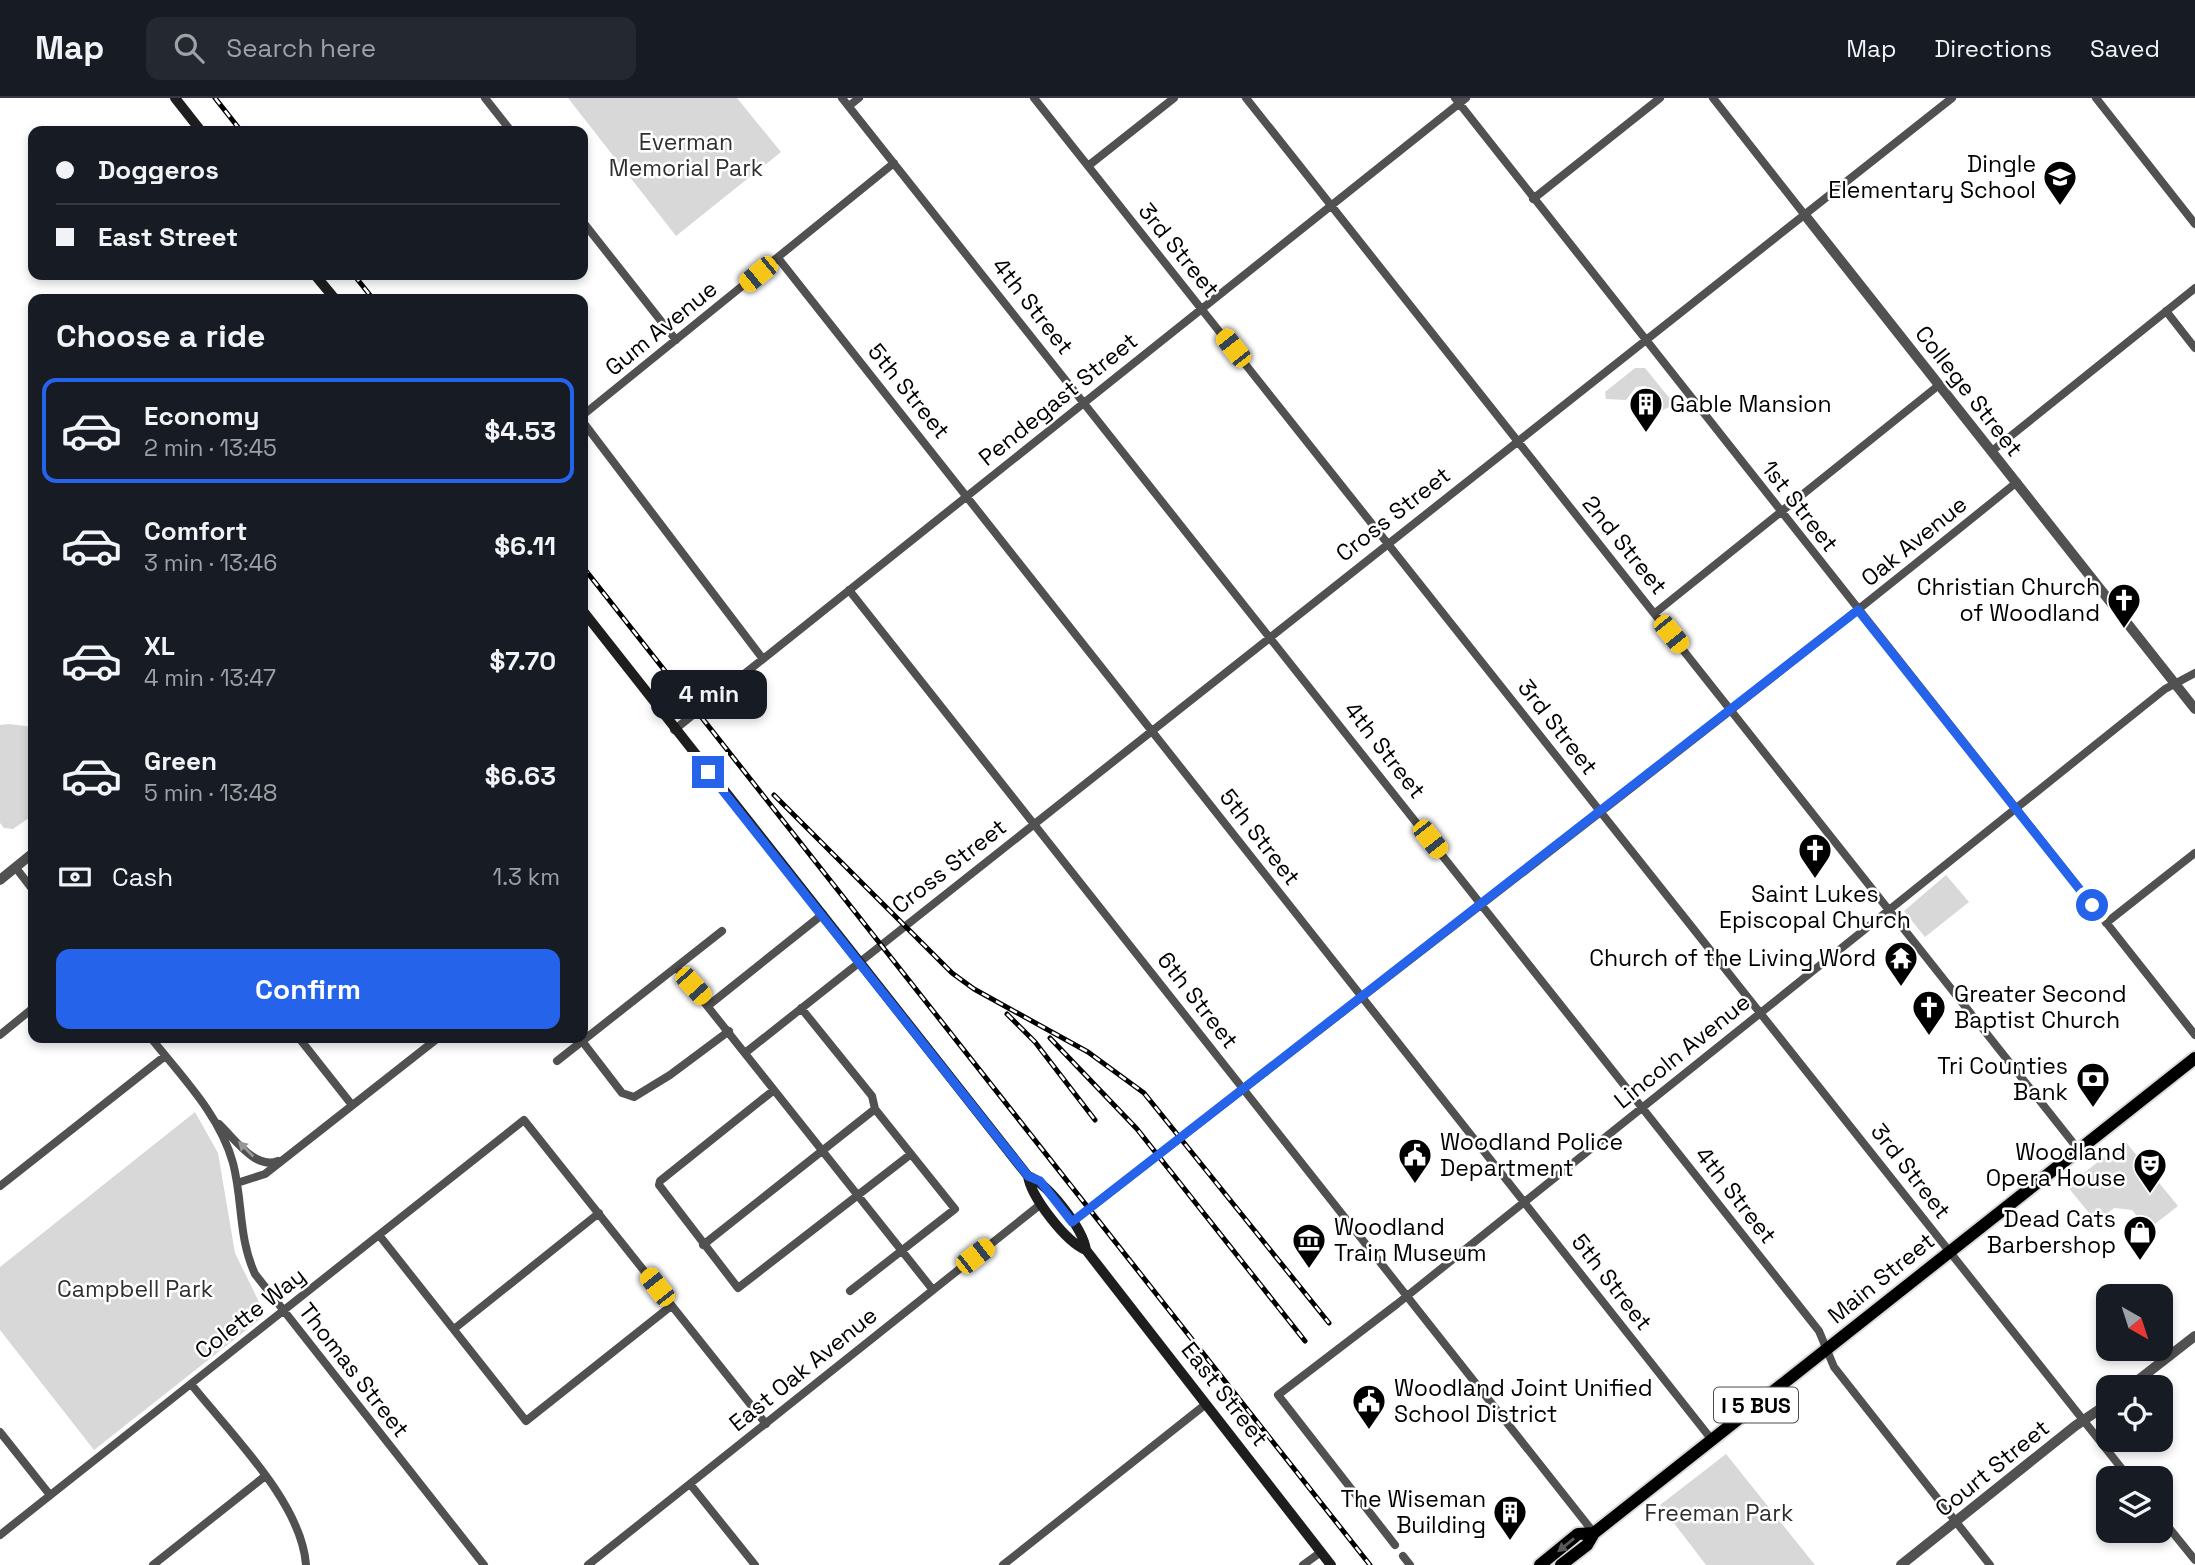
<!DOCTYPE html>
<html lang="en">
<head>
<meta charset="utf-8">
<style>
	body { margin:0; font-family:"Space Grotesk",sans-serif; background:#242831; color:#f1f3f6; height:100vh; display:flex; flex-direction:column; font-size:26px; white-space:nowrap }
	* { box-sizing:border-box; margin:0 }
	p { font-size:23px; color:#9ea1a6 }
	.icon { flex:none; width:38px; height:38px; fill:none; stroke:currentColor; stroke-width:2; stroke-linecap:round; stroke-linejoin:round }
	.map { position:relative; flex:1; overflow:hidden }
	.drawer { position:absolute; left:28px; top:196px; width:560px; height:749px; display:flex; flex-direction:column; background:#171b24; border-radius:14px; box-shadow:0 4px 10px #0003 }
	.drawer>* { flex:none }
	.guide { position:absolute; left:28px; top:28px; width:560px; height:154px; border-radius:14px; box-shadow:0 4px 10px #0003; display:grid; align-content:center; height:154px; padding:0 28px; background:#171b24 }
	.needle { width:46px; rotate:141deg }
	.controls { position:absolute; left:2096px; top:1186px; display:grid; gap:14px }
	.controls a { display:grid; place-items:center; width:77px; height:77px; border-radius:14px; background:#171b24; box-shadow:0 4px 10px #0003; font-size:35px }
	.end { position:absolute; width:32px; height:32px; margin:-16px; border:9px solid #2563eb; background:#fff; box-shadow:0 0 0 4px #fff }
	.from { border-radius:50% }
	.bubble { position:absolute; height:49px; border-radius:14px; background:#171b24; box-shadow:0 4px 10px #0003; font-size:23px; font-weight:700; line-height:49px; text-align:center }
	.car { position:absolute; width:21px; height:42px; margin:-21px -10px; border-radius:9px; box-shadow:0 0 5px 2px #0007; background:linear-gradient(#f5c518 24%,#345 0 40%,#f5c518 0 76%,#345 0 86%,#f5c518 0) }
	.guide b { display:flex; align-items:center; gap:24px; height:66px; font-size:26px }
	.guide b+b { border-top:2px solid #363941 }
	.guide i { width:18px; height:18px; background:#f1f3f6 }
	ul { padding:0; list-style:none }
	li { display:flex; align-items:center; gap:21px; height:105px; margin:0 14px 10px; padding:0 14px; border:4px solid transparent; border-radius:14px }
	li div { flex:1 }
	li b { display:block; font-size:26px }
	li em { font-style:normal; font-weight:700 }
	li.selected { border-color:#2563eb }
	li>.icon { width:63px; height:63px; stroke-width:1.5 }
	h2 { padding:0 28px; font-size:32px; line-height:84px }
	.pay { display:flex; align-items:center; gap:18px; height:77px; padding:0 28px; font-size:26px }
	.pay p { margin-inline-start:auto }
	.cta { display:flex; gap:14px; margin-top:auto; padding:14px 28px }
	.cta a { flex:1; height:80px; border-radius:14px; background:#2563eb; color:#fff; font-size:28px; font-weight:700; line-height:80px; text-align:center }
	header { display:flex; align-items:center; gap:42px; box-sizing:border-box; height:98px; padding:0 35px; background:#171b24; border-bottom:2px solid #363941 }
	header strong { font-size:33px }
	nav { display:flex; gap:38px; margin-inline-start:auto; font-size:24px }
	.search { width:490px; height:63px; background:#242831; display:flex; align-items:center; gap:18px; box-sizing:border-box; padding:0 24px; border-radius:14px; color:#9ea1a6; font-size:26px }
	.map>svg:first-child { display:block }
	.green { fill:#d8d8d8 }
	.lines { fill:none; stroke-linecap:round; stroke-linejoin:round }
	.primary-casing { stroke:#dbdbdb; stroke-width:16 }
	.minor { stroke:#515151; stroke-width:8 }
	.tertiary { stroke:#515151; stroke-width:10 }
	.secondary { stroke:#1e1e1e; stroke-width:10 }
	.primary { stroke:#000; stroke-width:12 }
	.rail-casing { stroke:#000; stroke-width:5 }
	.rail { stroke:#fff; stroke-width:2.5; stroke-dasharray:8; stroke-linecap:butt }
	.oneway { fill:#979797 }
	.oneway2 { fill:#595959 }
	.route { stroke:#2563eb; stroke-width:9 }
	.labels { text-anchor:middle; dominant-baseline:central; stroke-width:5; stroke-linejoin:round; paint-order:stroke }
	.shield { fill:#fff; stroke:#4c4c4c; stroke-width:2 }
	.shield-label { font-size:21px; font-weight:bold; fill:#000 }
	.park-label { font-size:23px; fill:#2f2f2f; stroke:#fff }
	.poi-label { font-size:23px; fill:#000; stroke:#fff; text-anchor:end }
	.street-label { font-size:23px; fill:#000; stroke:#fff }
</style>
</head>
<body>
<header>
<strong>Map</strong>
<div class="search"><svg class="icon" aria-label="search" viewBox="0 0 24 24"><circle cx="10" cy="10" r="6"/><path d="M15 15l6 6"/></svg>Search here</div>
<nav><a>Map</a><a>Directions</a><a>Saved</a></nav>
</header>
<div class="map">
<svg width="2195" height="1467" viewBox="0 0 2195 1467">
	<rect width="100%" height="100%" fill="#fff"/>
	<path class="green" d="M568,0h169l44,54 -105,84z
		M1635,270h10l26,32v6l-10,5 -10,-7 3,-9 -8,-9 -10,1 -10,13 -20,-1 -1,-7z
		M9,626l24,3v88l-20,14 -9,-1 -4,-5v-98z
		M1946,777l23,27 -44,35 -21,-26z
		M195,1014l23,41 17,100 29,59 -4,7 -166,131 -94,-120v-63z
		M2125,1043l53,65 -27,21h-5l-14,-17 -18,-2 -15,12 -5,-1 -27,-33z
		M1726,1356l89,111h-109l-46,-60z"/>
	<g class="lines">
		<defs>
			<path id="primary" d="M1540,1467l38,-31 16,-1
				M1561,1467l26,-20 7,-12 601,-475"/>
		</defs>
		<use href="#primary" class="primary-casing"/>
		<path class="minor" d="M485,0l26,33
			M842,0l977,1233 15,36 156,198
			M1034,0l1096,1381
			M1246,0l832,1051
			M1455,0l740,937
			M1713,0l91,116
			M2096,0l99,126
			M849,8l10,-8
			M1088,68l86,-68
			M1533,101l127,-101
			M583,124l93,118
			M778,160l934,1182
			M2166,213l29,37
			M583,317l311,-252
			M583,324l180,237
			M1992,353l203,-163
			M849,492l745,943
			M1655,515l284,-228
			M674,632l792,-632
			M16,770l17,22
			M2106,825l89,-70
			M677,870l256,322
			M709,907l114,-91
			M801,910l71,88 3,13 80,100 -105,82
			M0,937l33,-27
			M151,940c30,38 69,77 82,125 10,38 5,74 22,111l229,291
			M299,940l53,67
			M582,943l40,52 12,4 36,-22 59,-44
			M745,955l1207,-955
			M557,963l165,-130
			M774,992l-114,91 -1,4 79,103 173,-134
			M219,1026c16,15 36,46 59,37
			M237,1085l28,-9 173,-136
			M0,1088l165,-130
			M1072,1124c316,-246 634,-488 945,-740
			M379,1137l147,186 145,-115
			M703,1147l172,-136
			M454,1231l145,-116
			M191,1286c38,48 111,119 115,181
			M0,1334l50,63
			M690,1386l65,81
			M2161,1420l34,42
			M0,1437l524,-415 242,304
			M1395,1447l-117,-150 119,-91 768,-615 30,-16
			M1403,1458l7,9
			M153,1467l111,-88
			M588,1467l453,-361
			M1003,1467l203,-161
			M1303,1467l18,-13"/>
		<path class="tertiary" d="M1804,116l391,495
			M0,782l33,-27
			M2128,1290l67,-52
			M1901,1467l174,-139 34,-23"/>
		<path class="secondary" d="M175,0l26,33
			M315,177l20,24
			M583,513l445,565c3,21 38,66 58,74l245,315
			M1028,1078c20,8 55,52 58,74"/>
		<use href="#primary" class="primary"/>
		<defs>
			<path id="rail" d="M215,0l26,33
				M354,177l19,24
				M583,469l787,998
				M774,697l178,178 22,16 114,63 56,41 185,230
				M1007,916l28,28 60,78
				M1050,940l87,91 168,212"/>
		</defs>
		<use href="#rail" class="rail-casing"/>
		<use href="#rail" class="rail"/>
	</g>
	<defs><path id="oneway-solid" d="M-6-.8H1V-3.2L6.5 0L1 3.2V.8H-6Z" transform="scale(1.75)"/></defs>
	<use class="oneway" href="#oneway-solid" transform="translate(246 1051) rotate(-135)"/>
	<use class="oneway2" href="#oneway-solid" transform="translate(1566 1447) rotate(141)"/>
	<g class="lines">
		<path class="route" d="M708,674l320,404 12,5 32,41 786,-612 234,295"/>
	</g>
	<defs>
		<symbol id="school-pin" viewBox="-11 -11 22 30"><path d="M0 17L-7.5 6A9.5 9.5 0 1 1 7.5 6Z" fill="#000" stroke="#fff"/><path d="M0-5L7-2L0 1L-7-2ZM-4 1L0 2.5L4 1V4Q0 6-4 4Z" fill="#fff"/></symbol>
		<symbol id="building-pin" viewBox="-11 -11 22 30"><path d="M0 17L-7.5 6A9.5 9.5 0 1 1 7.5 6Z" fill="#000" stroke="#fff"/><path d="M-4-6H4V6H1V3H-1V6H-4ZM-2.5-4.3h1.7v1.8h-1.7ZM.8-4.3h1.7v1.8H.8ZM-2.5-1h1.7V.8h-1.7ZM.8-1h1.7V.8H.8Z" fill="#fff"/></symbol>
		<symbol id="church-pin" viewBox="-11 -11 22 30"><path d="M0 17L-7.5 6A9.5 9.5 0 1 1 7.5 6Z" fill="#000" stroke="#fff"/><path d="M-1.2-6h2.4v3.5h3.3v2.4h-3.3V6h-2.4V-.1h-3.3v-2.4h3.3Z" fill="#fff"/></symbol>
		<symbol id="temple-pin" viewBox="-11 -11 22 30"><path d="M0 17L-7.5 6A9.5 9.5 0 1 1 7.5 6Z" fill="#000" stroke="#fff"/><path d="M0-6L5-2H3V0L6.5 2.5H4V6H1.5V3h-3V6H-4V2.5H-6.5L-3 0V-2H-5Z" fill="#fff"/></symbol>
		<symbol id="bank-pin" viewBox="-11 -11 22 30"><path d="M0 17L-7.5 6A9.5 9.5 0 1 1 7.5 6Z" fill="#000" stroke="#fff"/><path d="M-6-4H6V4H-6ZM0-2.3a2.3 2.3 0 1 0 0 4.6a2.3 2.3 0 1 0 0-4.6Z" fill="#fff"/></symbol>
		<symbol id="civic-pin" viewBox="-11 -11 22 30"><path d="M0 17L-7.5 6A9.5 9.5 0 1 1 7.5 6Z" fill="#000" stroke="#fff"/><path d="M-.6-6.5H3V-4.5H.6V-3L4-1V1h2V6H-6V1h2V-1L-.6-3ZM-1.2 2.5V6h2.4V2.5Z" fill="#fff"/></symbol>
		<symbol id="theatre-pin" viewBox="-11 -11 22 30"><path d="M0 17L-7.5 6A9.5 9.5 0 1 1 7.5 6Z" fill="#000" stroke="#fff"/><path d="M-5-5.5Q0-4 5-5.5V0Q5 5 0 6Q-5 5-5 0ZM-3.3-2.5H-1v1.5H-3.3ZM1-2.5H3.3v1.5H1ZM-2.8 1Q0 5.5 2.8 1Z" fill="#fff"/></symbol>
		<symbol id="shop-pin" viewBox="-11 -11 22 30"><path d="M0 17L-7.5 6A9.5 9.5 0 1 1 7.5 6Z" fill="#000" stroke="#fff"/><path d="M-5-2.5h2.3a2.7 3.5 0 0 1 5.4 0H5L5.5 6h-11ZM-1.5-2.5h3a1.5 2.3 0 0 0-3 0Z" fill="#fff"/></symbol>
		<symbol id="museum-pin" viewBox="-11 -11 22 30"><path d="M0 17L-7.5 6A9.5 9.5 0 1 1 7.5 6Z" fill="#000" stroke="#fff"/><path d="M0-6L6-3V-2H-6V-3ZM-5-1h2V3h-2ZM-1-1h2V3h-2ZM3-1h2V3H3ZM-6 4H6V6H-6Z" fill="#fff"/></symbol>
	</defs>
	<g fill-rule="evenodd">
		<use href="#school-pin" x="2041" y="60" width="38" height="52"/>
		<use href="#building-pin" x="1627" y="287" width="38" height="52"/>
		<use href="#church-pin" x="2105" y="483" width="38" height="52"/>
		<use href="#church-pin" x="1796" y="733" width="38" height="52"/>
		<use href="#temple-pin" x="1882" y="841" width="38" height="52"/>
		<use href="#church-pin" x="1910" y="890" width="38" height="52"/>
		<use href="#bank-pin" x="2074" y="962" width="38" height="52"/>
		<use href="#civic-pin" x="1396" y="1038" width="38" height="52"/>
		<use href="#theatre-pin" x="2131" y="1048" width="38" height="52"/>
		<use href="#shop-pin" x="2121" y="1115" width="38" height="52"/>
		<use href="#museum-pin" x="1290" y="1123" width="38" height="52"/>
		<use href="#civic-pin" x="1350" y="1284" width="38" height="52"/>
		<use href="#building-pin" x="1491" y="1395" width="38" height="52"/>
	</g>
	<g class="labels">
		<rect class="shield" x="1714" y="1289.5" width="84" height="35" rx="5"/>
		<g class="shield-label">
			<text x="1756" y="1307">I 5 BUS</text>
		</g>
		<g class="park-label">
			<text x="686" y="44">Everman<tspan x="686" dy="26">Memorial Park</tspan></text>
			<text x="135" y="1191">Campbell Park</text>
			<text x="1719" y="1415">Freeman Park</text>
		</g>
		<g class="poi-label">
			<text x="2036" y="66">Dingle<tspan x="2036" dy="26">Elementary School</tspan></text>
			<text x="1670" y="306" text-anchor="start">Gable Mansion</text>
			<text x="2100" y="489">Christian Church<tspan x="2100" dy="26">of Woodland</tspan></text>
			<text x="1815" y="796" text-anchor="middle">Saint Lukes<tspan x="1815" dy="26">Episcopal Church</tspan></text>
			<text x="1876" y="860">Church of the Living Word</text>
			<text x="1954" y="896" text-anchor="start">Greater Second<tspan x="1954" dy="26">Baptist Church</tspan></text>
			<text x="2068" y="968">Tri Counties<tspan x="2068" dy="26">Bank</tspan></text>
			<text x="1440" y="1044" text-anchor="start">Woodland Police<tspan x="1440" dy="26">Department</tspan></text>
			<text x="2126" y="1054">Woodland<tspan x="2126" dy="26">Opera House</tspan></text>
			<text x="2116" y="1121">Dead Cats<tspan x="2116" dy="26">Barbershop</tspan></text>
			<text x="1334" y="1129" text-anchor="start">Woodland<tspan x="1334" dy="26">Train Museum</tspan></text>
			<text x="1394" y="1290" text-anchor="start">Woodland Joint Unified<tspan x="1394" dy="26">School District</tspan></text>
			<text x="1486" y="1401">The Wiseman<tspan x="1486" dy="26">Building</tspan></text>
		</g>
		<g class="street-label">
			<text transform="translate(1179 152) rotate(51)">3rd Street</text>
			<text transform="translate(1033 208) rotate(52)">4th Street</text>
			<text transform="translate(661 230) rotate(-39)">Gum Avenue</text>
			<text transform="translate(909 293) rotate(51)">5th Street</text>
			<text transform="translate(1969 293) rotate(52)">College Street</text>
			<text transform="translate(1058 301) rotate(-39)">Pendegast Street</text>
			<text transform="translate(1800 408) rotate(52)">1st Street</text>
			<text transform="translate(1393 416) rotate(-38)">Cross Street</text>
			<text transform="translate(1914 443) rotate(-39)">Oak Avenue</text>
			<text transform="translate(1625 447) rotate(51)">2nd Street</text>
			<text transform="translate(1558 629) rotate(52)">3rd Street</text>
			<text transform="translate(1385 652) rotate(52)">4th Street</text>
			<text transform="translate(1260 739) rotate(52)">5th Street</text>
			<text transform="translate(949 768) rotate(-38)">Cross Street</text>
			<text transform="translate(1198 902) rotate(52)">6th Street</text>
			<text transform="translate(1682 953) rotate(-39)">Lincoln Avenue</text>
			<text transform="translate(1911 1073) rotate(52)">3rd Street</text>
			<text transform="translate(1736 1097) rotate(52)">4th Street</text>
			<text transform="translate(1881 1180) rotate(-39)">Main Street</text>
			<text transform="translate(1612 1184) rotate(52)">5th Street</text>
			<text transform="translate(250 1215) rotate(-38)">Colette Way</text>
			<text transform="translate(803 1271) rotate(-39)">East Oak Avenue</text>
			<text transform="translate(354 1272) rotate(52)">Thomas Street</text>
			<text transform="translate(1225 1296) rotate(52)">East Street</text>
			<text transform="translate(1992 1370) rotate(-39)">Court Street</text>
		</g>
	</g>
</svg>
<div class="controls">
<a><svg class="needle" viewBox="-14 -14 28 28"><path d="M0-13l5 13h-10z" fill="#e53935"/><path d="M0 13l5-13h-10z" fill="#9ea1a6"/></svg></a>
<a><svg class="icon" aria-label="locate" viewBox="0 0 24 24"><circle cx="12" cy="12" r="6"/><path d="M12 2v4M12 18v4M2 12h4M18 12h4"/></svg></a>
<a><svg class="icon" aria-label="layers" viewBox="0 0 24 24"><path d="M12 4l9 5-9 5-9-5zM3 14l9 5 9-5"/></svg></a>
</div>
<i class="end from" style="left:2092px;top:807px"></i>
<i class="end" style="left:708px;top:674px"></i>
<div class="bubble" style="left:651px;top:572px;width:116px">4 min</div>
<i class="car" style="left:758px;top:176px;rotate:231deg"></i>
<i class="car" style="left:1233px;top:250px;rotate:322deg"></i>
<i class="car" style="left:1671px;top:536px;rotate:141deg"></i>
<i class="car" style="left:1430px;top:741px;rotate:142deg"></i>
<i class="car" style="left:693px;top:888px;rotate:138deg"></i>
<i class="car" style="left:975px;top:1158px;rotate:52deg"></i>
<i class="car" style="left:657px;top:1189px;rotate:322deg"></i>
<div class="guide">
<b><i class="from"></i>Doggeros</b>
<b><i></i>East Street</b>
</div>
<section class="drawer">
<h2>Choose a ride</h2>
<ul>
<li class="selected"><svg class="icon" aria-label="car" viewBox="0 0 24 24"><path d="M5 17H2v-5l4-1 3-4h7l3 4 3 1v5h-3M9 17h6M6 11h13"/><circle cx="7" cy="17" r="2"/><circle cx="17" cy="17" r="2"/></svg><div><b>Economy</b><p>2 min · 13:45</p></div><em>$4.53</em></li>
<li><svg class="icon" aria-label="car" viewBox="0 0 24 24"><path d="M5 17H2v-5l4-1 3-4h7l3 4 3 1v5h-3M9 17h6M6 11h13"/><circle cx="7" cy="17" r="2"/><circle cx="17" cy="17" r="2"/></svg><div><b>Comfort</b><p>3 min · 13:46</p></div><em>$6.11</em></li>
<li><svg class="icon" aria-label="car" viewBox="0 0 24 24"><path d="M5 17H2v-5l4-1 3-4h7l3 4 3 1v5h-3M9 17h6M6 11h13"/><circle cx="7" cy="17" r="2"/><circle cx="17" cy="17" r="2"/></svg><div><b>XL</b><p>4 min · 13:47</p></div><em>$7.70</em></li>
<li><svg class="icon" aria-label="car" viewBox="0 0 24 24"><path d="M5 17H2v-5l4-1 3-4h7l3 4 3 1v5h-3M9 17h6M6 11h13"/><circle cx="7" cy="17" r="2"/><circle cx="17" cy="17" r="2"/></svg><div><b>Green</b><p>5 min · 13:48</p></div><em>$6.63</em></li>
</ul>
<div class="pay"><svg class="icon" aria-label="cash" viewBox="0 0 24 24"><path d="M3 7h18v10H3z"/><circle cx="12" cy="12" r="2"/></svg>Cash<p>1.3 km</p></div>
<div class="cta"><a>Confirm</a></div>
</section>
</div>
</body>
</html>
